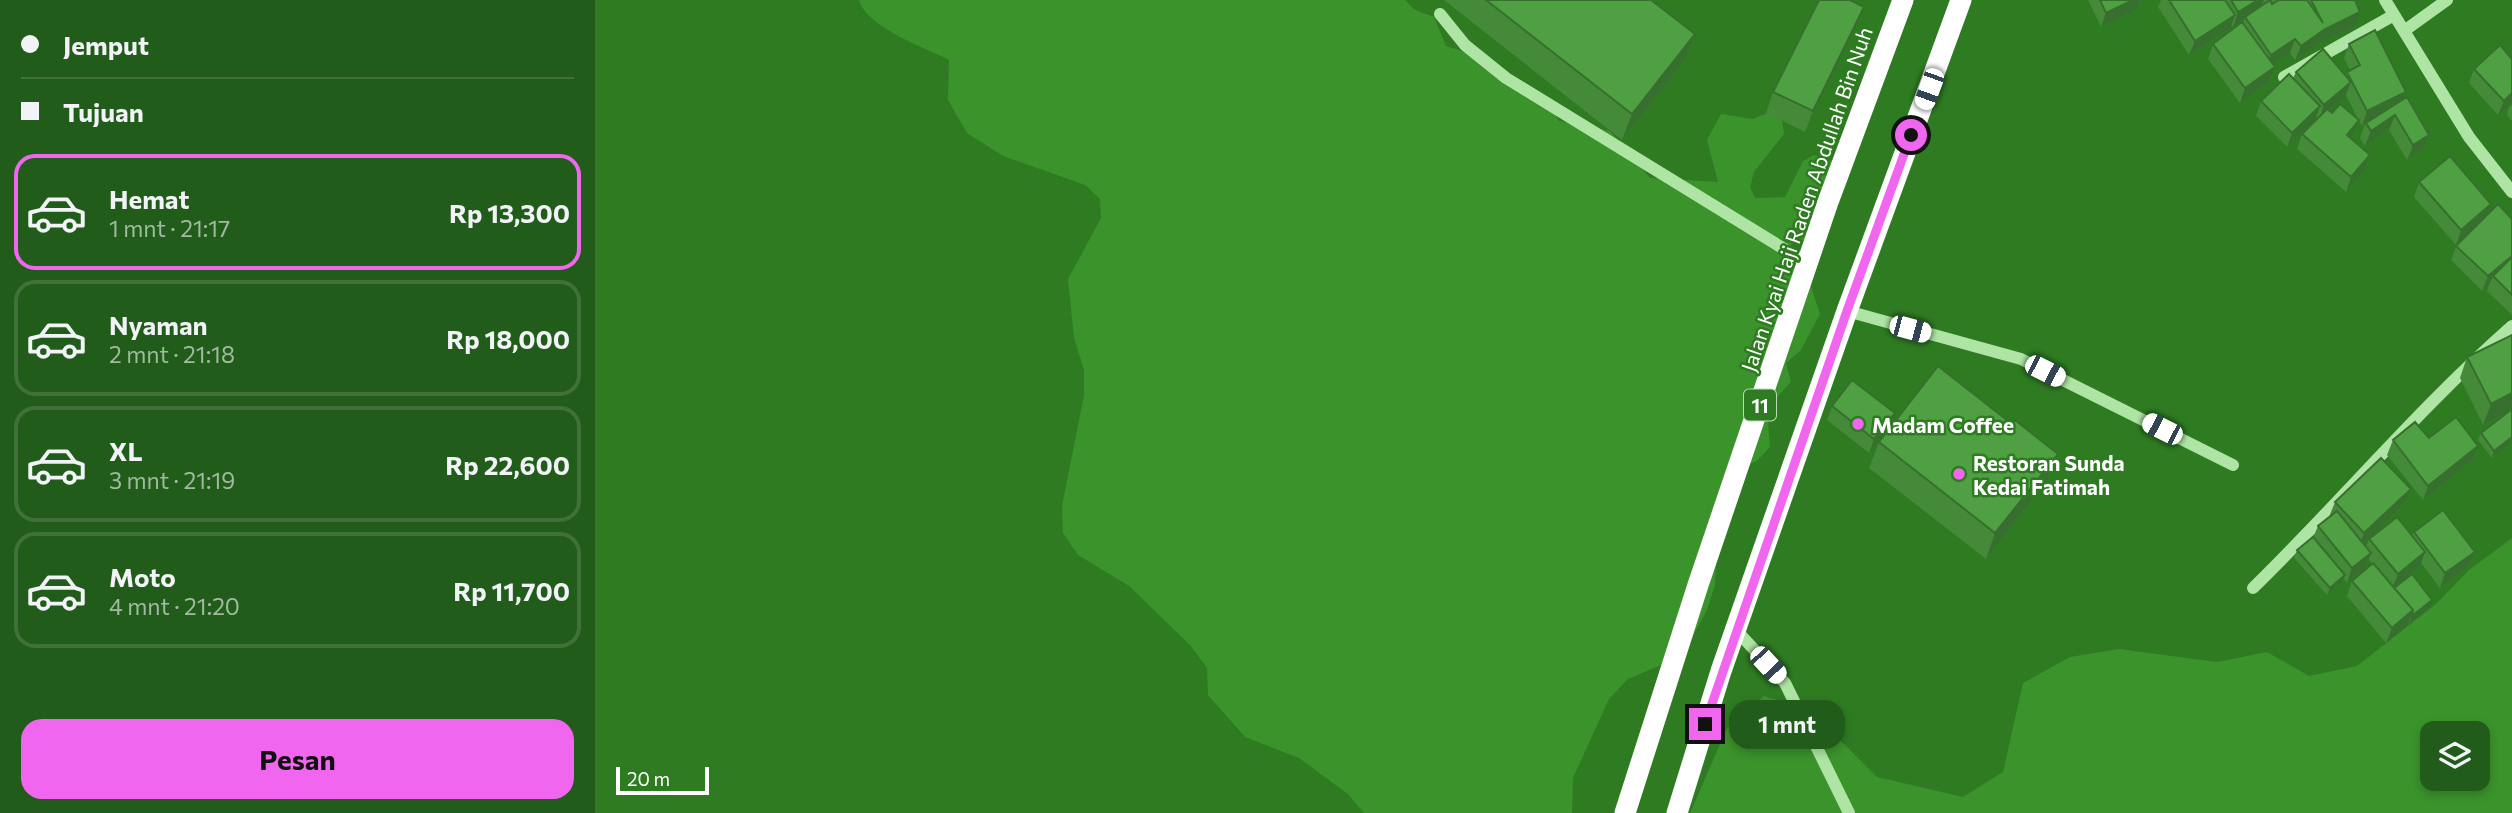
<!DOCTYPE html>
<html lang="id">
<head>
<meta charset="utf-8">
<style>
	body { margin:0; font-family:Commissioner,sans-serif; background:#2e6527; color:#f1f3f6; height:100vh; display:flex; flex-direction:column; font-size:26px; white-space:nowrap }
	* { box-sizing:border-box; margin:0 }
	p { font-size:23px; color:#a2baa2 }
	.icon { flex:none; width:38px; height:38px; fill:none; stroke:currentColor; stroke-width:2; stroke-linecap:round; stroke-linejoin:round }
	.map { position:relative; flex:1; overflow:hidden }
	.panel { display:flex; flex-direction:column; background:#225c1a; width:595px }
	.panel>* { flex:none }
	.top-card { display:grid; align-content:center; height:154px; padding:0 21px; background:#225c1a }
	.fabs { position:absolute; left:1825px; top:721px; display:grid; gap:14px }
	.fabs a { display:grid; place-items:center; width:70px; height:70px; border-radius:14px; background:#225c1a; box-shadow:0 4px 10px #0003; font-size:35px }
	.scale { position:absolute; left:21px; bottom:18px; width:93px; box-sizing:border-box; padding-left:7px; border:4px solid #fff; border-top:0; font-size:19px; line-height:24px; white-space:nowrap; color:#fff; -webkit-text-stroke:5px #2e7b22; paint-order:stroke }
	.end { position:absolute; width:32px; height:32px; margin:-16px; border:9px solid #f166ef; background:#111; box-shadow:0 0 0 4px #111 }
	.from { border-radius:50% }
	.bubble { position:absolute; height:49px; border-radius:21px; background:#225c1a; box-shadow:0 4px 10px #0003; font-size:23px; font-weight:700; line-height:49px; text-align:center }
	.car { position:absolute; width:21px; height:42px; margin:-21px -10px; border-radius:9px; box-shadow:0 0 5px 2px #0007; background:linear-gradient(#fff 24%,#345 0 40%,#fff 0 76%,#345 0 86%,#fff 0) }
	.top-card b { display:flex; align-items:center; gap:24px; height:66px; font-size:26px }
	.top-card b+b { border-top:2px solid #3f7139 }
	.top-card i { width:18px; height:18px; background:#f1f3f6 }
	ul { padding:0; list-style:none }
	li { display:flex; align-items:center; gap:21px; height:116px; margin:0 14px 10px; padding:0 7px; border:4px solid #3f7139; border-radius:21px }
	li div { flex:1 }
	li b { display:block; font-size:26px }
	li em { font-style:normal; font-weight:700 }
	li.on { border-color:#f166ef }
	li>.icon { width:63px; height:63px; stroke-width:1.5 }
	.primary-button { display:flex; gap:14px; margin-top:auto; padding:14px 21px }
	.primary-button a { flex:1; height:80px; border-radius:21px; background:#f166ef; color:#111; font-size:28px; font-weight:700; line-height:80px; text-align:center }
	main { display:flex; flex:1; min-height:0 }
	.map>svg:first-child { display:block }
	.green { fill:#3b932c; fill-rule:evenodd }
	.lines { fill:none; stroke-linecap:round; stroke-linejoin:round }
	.minor { stroke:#aee5a4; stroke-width:12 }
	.highway { stroke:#fff; stroke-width:21 }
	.wall { fill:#448a39; fill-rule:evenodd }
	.shaded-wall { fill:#37702e }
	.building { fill:#4fa042; stroke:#37702e; stroke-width:2 }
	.route { stroke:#f166ef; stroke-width:9 }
	.poi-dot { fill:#f166ef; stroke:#2e7b22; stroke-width:2.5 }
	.labels { text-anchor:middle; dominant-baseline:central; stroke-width:5; stroke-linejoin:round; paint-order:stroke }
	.shield { fill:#2e7b22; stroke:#c0d7bd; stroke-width:2 }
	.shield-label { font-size:19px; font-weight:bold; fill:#fff }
	.street-label { font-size:21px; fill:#fff; stroke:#2e7b22 }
	.poi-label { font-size:21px; font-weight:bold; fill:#fff; stroke:#2e7b22; text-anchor:start }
</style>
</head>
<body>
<main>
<section class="panel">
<div class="top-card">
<b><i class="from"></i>Jemput</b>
<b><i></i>Tujuan</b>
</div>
<ul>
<li class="on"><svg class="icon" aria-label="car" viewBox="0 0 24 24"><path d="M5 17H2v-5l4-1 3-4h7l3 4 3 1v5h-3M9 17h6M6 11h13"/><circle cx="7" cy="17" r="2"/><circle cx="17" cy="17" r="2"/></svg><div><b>Hemat</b><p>1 mnt · 21:17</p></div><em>Rp 13,300</em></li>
<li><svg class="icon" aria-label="car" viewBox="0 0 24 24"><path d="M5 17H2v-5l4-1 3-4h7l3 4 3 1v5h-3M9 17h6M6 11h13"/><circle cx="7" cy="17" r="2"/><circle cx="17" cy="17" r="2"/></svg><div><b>Nyaman</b><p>2 mnt · 21:18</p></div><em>Rp 18,000</em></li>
<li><svg class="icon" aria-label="car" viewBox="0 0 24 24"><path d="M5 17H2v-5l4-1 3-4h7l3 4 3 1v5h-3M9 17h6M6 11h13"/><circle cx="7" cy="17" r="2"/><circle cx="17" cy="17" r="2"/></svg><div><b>XL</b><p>3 mnt · 21:19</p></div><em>Rp 22,600</em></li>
<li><svg class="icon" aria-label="car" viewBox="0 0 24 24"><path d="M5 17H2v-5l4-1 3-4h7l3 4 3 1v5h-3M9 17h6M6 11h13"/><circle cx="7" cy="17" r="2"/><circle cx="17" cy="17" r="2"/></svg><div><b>Moto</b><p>4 mnt · 21:20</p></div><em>Rp 11,700</em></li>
</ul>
<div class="primary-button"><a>Pesan</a></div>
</section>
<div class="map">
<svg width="1917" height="813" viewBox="0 0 1917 813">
	<rect width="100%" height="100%" fill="#2e7b22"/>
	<path class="green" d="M264,0h546l10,10 19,7 12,29 19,6 78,43 16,26 51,10 40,47 68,4 -11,-42 14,-26 32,5 19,-8 10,10 2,13 -30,38 -4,15 5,11 30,-1 18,-36 11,-6 19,6 -12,72 -38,15 17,27 9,5 11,34 -19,36 -15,13 5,19 -24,26 3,39 -13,14 -29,10 -11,59 -2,55 -8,25 -25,46 -54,23 -19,20 -36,79 -1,35h-208l-16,-19 -49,-36 -54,-21 -37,-42 -1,-27 -17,-23 -61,-59 -51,-31 -15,-22 -1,-27 22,-111v-25l-10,-32 -6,-59 33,-61 -1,-19 -15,-14 -82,-29 -36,-23 -19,-33 1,-40c-25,-13 -82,-32 -90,-60z
		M1917,538v275h-822l37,-85 37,-32 46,14 67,67 86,20 40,-25 20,-89 47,-26 49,-8 98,13 50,-10 42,24 48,-10 79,-62 33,-34zM1838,733h45v46h-45z"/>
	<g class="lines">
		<path class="minor" d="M1790,0l84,137 43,55
			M845,14l25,31 41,33 301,185
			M1809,31l43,-31
			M1689,77l110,-62
			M1252,311l174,48 212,106
			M1658,588c88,-86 167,-181 259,-262
			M1141,630l49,53 64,130"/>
		<path class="highway" d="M1030,813l73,-228 130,-383 75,-202
			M1082,813l44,-142 126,-360 114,-311"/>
	</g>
	<path class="wall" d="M849,0h207l44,34 -10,26 -63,80z
		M1493,0h52l-4,10 -35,17z
		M1566,0h194v26l-35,17 -25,17 -5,-7 -17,11 2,3 -5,14 -30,22 -32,-44 5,-15 30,-21 1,-3 -11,7 -2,-3 -1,5 -41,26 -31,-48z
		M1269,7l-8,21 -51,104 -39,-19 7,-21z
		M1754,44l55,55 25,36 -5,14 -17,11 -18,-30 -24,16 -5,-8 5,-14 -3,2 -3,-6 -5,14 -3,5 19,16 -5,15 -19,22 -49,-43 5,-15 16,-16 -2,-2 -1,4 -28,27 -31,-31 5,-15 32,-23 3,-6 50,4 1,-4 3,-2 -6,-12zM1751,95l12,24 -26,-6 -3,-2z
		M1917,59v44l-14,12 -29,-32 5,-14z
		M1917,105v16l-5,-6 2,-8z
		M1824,182l69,32 24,5v96l-25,-24 2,-6 -7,6 -31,-31 5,-14 9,-9 -9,8 -42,-48z
		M1917,335v108l-20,15 -14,-18 3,-7 24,-19 -22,11 -23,-47 7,-21z
		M1237,406l63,7 -26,40 -42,-33z
		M1417,424l46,30 -10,26 -62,79 -117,-91 10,-26z
		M1834,438l49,8 -5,14 -50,40 -36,-45 6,-15z
		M1740,502l70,1 -41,40 2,4 3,-8 43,-3 2,-4 61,20 -6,14 -29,22 -19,-25 -1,3 -26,21 36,21 -21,16 -1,-1 -22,20 -39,-47 5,-15 20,-17 -3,-5 -3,8 -19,16 -3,-4 -1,3 -16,13 -33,-37 3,-8 16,-12 5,-12 11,-9z"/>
	<path class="shaded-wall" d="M1538,0h7l-4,10 -35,17 5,-14z
		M1663,0h6l-4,10 -15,7 -1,3 -11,7 5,-15z
		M1269,7l-8,21 -51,104 8,-21z
		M1765,12l-5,14 -35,17 -25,17 6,-14 24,-17z
		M1640,15l-5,14 -41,26 6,-14z
		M1100,34l-10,26 -63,80 10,-26z
		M1700,39l-5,14 -24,16 5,-14z
		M1680,67l-5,14 -30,22 5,-15z
		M1756,82l-6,15 -26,23 5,-15z
		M1811,92l-5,14 -39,20 5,-15z
		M1917,93v10l-14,12 6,-14z
		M1725,106l-5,14 -28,27 5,-14z
		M1800,115l-6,15 -24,16 6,-15z
		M1764,120l-5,14 -13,16 6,-15z
		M1834,135l-5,14 -17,11 6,-15z
		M1775,155l-5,15 -19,22 5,-15z
		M1896,204l-5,14 -30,27 5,-15z
		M1917,256l-19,20 -4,9 -7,6 6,-15z
		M1917,393v17l-29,15 8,-21z
		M1300,413l-5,14 -21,26 5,-14z
		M1917,437v6l-20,15 2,-7z
		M1883,446l-5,14 -50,40 5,-14z
		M1463,454l-10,26 -62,79 9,-26z
		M1816,489l-6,14 -46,45 5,-15z
		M1830,552l-5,14 -28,23 6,-15z
		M1880,552l-6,14 -29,22 5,-15z
		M1776,553l-5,14 -19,16 5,-15z
		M1750,575l-2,7 -16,13 3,-7z
		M1837,600l-2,8 -21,16 3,-8z
		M1818,610l-5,15 -22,18 6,-15z"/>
	<path class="building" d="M891,0h165l44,34 -63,80z
		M1224,0h31l14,7 -51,104 -40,-19z
		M1505,0h33l-27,13z
		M1574,0h56l10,15 -40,26z
		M1636,0h27l-20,12z
		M1675,0l2,4 7,-4h28l16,23 -12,-23h44l5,12 -35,17 -24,17 -6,-7 -24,16 -26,-38z
		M1647,22l33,45 -30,21 -32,-44z
		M1780,30l31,62 -39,19 -20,-39 13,-7 -11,-21z
		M1905,45l12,14v34l-8,8 -30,-32z
		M1728,49l28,33 -27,23 -28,-33z
		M1694,74l31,32 -28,27 -31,-32z
		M1812,97l22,38 -16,10 -18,-30 -24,16 -5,-8z
		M1745,104l19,16 -12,15 23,20 -19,22 -49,-43 25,-25 5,4z
		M1855,156l41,48 -30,26 -42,-48z
		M1903,204l14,15v37l-24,20 -32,-30z
		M1917,257v38l-19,-19z
		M1917,335v58l-21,11 -24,-47z
		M1343,366l74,58 3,-4 43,34 -63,79 -116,-91z
		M1257,380l43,33 -21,26 -42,-33z
		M1917,409v28l-18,14 -13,-18z
		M1861,417l22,29 -50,40 -35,-46 22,-18 14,16z
		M1786,458l30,31 -47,44 -29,-31z
		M1848,510l32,42 -30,21 -31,-41z
		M1742,511l34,42 -19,15 -34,-42z
		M1802,517l28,35 -27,22 -29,-35z
		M1718,537l32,38 -15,13 -33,-38z
		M1778,563l40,47 -21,18 -40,-47z
		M1817,574l20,26 -20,16 1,-6 -19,-22z"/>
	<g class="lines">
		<path class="route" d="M1110,724l142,-413 64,-176"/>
	</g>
	<g class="poi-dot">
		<circle cx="1263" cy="424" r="7"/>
		<circle cx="1364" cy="474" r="7"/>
	</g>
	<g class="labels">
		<rect class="shield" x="1149" y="389.5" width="32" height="31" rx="5"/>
		<g class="shield-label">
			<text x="1165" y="405">11</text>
		</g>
		<g class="street-label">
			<text transform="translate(1211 199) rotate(-71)">Jalan Kyai Haji Raden Abdullah Bin Nuh</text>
		</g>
		<g class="poi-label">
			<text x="1277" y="424">Madam Coffee</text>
			<text x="1378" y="462">Restoran Sunda<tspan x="1378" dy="24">Kedai Fatimah</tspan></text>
		</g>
	</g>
</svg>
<div class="fabs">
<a><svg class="icon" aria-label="layers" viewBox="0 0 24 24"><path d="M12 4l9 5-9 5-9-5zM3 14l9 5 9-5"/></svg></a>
</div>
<div class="scale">20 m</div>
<i class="end from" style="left:1316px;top:135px"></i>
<i class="end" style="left:1110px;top:724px"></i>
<div class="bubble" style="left:1134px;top:700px;width:116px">1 mnt</div>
<i class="car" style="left:1334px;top:89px;rotate:200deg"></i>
<i class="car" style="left:1315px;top:329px;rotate:105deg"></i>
<i class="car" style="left:1450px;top:371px;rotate:117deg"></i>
<i class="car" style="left:1567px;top:429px;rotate:297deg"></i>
<i class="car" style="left:1173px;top:665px;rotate:137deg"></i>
</div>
</main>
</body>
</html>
